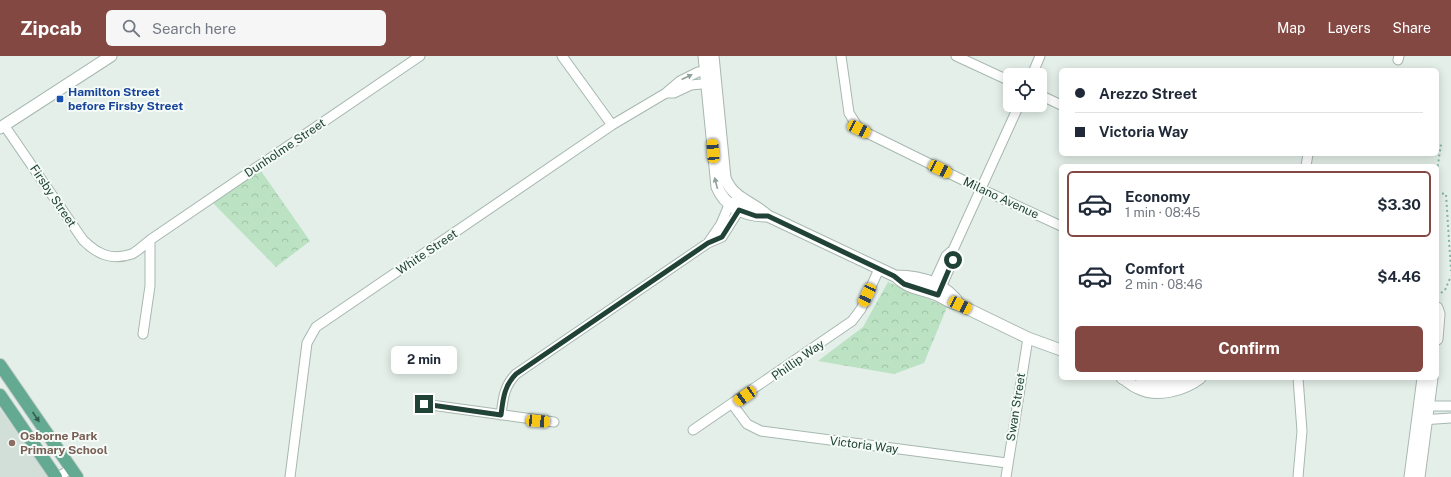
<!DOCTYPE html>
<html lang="en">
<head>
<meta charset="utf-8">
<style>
	body { margin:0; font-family:"Public Sans",sans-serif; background:#f6f6f7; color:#1f2937; height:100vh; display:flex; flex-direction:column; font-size:15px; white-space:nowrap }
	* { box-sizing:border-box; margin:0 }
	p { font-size:13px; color:#747a83 }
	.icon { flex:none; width:22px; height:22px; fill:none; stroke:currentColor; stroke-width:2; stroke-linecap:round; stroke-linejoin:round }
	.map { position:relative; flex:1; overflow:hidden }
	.sheet { position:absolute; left:1059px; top:108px; width:380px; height:216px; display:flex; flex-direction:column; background:#fff; border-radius:6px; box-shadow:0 2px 10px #0003 }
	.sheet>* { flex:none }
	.guide { position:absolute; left:1059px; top:12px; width:380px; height:88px; border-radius:6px; box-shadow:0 2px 10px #0003; display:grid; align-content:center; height:88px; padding:0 16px; background:#fff }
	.buttons { position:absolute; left:1003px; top:12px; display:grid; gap:8px }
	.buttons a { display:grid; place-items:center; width:44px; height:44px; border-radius:6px; background:#fff; box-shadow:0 2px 10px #0003; font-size:20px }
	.end { position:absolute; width:18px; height:18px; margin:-9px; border:5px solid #214337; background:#fff; box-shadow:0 0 0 2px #fff }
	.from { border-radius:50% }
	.bubble { position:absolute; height:28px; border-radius:6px; background:#fff; box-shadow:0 2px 10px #0003; font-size:13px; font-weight:700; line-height:28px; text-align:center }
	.car { position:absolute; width:12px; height:24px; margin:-12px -6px; border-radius:5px; box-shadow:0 0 3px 1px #0007; background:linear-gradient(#f5c518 24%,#345 0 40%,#f5c518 0 76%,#345 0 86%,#f5c518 0) }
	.guide b { display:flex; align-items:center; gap:14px; height:38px; font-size:15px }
	.guide b+b { border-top:1px solid #e0e1e3 }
	.guide i { width:10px; height:10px; background:#1f2937 }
	ul { padding:7px 0 0; list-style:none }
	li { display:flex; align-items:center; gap:12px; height:66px; margin:0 8px 6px; padding:0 8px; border:2px solid transparent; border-radius:6px }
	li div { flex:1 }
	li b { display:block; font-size:15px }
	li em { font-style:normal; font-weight:700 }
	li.selected { border-color:#844843 }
	li>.icon { width:36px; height:36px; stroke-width:1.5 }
	.action { display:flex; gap:8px; margin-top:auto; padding:8px 16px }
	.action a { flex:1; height:46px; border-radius:6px; background:#844843; color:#fff; font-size:16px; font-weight:700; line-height:46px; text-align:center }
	header { display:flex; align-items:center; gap:24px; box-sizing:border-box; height:56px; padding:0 20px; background:#844843; color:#fff }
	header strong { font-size:19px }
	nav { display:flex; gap:22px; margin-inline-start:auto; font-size:14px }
	.search { width:280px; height:36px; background:#f6f6f7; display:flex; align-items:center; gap:10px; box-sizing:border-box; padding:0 14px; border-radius:6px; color:#747a83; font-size:15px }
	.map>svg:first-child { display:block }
	.built { fill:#d2dfd8 }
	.park { fill:url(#park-crowns) }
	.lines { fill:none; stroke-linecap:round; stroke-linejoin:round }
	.minor-casing { stroke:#a6b8b0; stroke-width:11 }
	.tertiary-casing { stroke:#a6b8b0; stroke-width:13 }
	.primary-casing { stroke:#c1cac7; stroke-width:14 }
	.path { stroke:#81b6a1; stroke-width:2; stroke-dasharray:2 3; stroke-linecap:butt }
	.minor { stroke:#fff; stroke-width:9 }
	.tertiary { stroke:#fff; stroke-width:11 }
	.primary { stroke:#64a991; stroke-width:12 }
	.oneway { fill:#90a19b }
	.oneway2 { fill:#325c4e }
	.route { stroke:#214337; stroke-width:5 }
	.transit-dot { fill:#1a4fb4; stroke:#f5fbf7; stroke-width:1.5 }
	.education-dot { fill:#8d6e63; stroke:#f5fbf7; stroke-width:1.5 }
	.labels { text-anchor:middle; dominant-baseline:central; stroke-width:4; stroke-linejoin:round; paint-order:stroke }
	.transit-label { font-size:12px; font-weight:bold; fill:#164399; stroke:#f5fbf7; text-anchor:start }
	.street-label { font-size:12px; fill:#214337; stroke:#f5fbf7 }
	.education-label { font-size:12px; font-weight:bold; fill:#785e54; stroke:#f5fbf7; text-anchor:start }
</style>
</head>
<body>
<header>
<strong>Zipcab</strong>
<div class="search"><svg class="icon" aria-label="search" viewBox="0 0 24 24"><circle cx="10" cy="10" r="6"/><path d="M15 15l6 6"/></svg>Search here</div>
<nav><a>Map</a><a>Layers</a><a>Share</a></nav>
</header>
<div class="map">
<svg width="1451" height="421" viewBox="0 0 1451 421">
	<defs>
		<pattern id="park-crowns" width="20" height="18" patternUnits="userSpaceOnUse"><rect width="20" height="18" fill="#bbe2c2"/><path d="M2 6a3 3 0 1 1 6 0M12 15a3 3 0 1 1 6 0" fill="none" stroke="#a0c3a7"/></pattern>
	</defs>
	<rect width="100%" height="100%" fill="#e4efe9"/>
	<path class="built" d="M0,353l50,68h-50z"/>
	<path class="park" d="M261,115l49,70 -34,26 -63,-64z
		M888,226l59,25 -23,56 -30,11 -76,-13 45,-34z"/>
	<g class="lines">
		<defs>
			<path id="minor" d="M562,0l50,69
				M841,0l8,57 10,16 122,60 80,37
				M956,0l54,25
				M1398,4l1,-4
				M1032,19l8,-19
				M666,37h8l17,-8 21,-2
				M1040,39l21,10
				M4,69l79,115c14,14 28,21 49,14 6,-3 13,-10 18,-14l270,-184
				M1306,110l2,-12
				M708,187l13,-19 8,-19 6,-4
				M931,233l15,-33 7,-6 66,-145
				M939,236l14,-32v-10
				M143,278l7,-48v-46
				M1298,322l4,53 -4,46
				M424,348l130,18
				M733,349l14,19 14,7 246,32
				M1423,350h28
				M501,359c2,-16 3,-29 15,-41l192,-131 14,-6 20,-32
				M1421,364l30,-2
				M693,374l159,-109 9,-12 18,-40
				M58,421l13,-8
				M290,421l17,-134 9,-16 296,-202 54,-32 14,-12 18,-9 13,-1
				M1006,421l22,-139"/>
			<path id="tertiary" d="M704,0l13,131c9,21 28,29 51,29
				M713,0l12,122c9,22 27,23 43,38l127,60c16,15 24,11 42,19 9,4 12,8 23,10l68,33 33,12
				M0,72l111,-72
				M895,220c26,0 50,6 65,29
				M1437,252l2,6 -2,25
				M1122,322c6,3 10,8 16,10 19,10 46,2 62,-10
				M1141,327l25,1 18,-6
				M1410,421l13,-99
				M1419,421l13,-99"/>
			<path id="primary" d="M0,309l77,112
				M0,339l56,82"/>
		</defs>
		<use href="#minor" class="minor-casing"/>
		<use href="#tertiary" class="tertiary-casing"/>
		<use href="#primary" class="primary-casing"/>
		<path class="path" d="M1437,86l4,2 -4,27
			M1437,137l9,1 5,77
			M1437,240l8,-6 6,-14"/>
		<use href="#minor" class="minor"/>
		<use href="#tertiary" class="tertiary"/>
		<use href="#primary" class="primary"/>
	</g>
	<defs><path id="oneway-solid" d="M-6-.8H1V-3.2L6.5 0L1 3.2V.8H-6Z"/></defs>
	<g class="oneway">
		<use href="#oneway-solid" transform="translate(687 21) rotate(-25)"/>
		<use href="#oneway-solid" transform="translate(716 127) rotate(-104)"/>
	</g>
	<use class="oneway2" href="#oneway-solid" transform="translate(36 361) rotate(56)"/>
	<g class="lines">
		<path class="route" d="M424,348l77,11c2,-16 3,-29 15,-41l192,-131 14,-6 17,-27 17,6h12l126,60 10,8 34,11 15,-35"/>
	</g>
	<rect class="transit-dot" x="56" y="39" width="8" height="8" rx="2"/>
	<circle class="education-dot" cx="12" cy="387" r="4"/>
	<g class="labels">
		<g class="transit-label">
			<text x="68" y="36">Hamilton Street<tspan x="68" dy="14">before Firsby Street</tspan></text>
		</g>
		<g class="street-label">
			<text transform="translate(285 92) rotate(-34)">Dunholme Street</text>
			<text transform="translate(53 140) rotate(56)">Firsby Street</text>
			<text transform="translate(1001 142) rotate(25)">Milano Avenue</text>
			<text transform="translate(427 196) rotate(-34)">White Street</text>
			<text transform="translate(798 304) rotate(-35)">Phillip Way</text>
			<text transform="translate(1016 351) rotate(-81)">Swan Street</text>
			<text transform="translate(864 389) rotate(7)">Victoria Way</text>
		</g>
		<g class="education-label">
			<text x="20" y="380">Osborne Park<tspan x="20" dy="14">Primary School</tspan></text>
		</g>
	</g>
</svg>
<div class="buttons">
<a><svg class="icon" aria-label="locate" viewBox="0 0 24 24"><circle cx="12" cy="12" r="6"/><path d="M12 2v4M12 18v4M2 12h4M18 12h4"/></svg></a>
</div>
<i class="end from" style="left:953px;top:204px"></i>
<i class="end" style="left:424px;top:348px"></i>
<div class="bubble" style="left:391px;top:290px;width:66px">2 min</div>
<i class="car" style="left:859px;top:73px;rotate:116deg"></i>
<i class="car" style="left:713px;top:95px;rotate:356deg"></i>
<i class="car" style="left:940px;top:113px;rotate:116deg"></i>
<i class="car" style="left:867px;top:239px;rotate:205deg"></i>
<i class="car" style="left:960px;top:249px;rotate:116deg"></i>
<i class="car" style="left:745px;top:340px;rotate:235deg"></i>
<i class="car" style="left:538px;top:365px;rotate:94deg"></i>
<div class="guide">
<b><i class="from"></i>Arezzo Street</b>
<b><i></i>Victoria Way</b>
</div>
<section class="sheet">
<ul>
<li class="selected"><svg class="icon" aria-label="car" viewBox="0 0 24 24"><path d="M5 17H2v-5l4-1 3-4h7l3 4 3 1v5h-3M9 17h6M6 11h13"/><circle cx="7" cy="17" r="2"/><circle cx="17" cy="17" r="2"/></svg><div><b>Economy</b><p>1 min · 08:45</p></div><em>$3.30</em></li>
<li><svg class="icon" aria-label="car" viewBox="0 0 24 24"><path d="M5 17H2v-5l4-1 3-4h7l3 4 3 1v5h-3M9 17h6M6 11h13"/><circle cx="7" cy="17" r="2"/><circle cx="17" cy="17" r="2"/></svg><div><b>Comfort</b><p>2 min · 08:46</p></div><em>$4.46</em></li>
</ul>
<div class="action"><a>Confirm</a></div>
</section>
</div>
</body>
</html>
